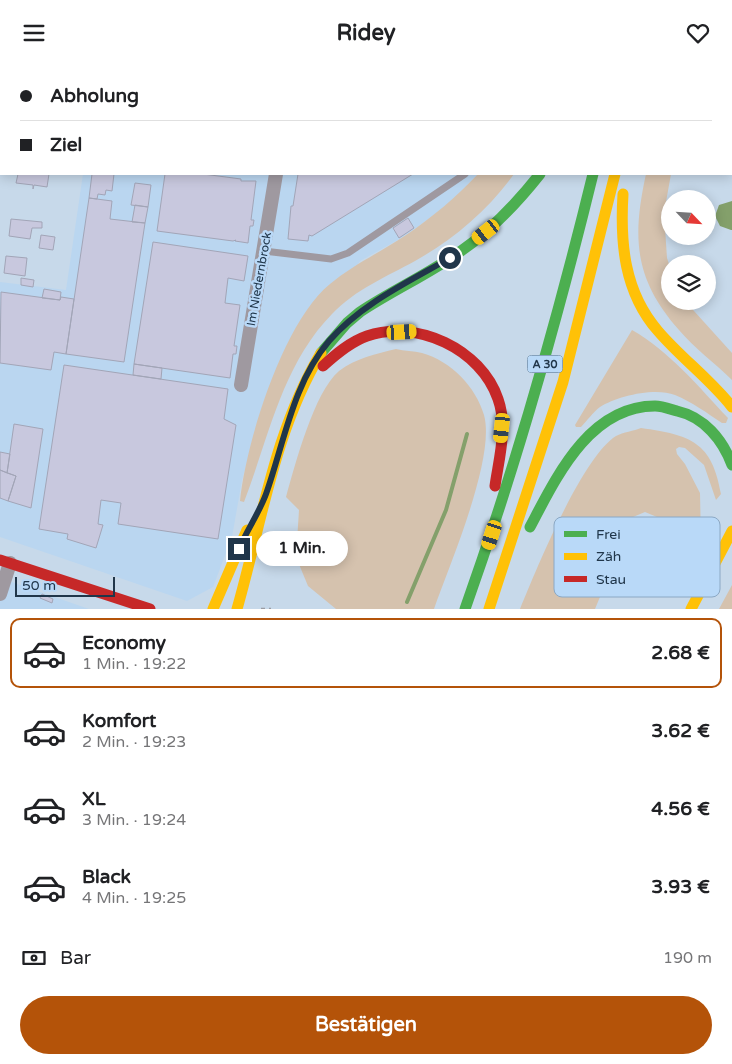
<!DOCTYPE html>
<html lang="de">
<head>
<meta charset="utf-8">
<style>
	body { margin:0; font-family:"Varela Round",sans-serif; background:#f2f2f2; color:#202124; height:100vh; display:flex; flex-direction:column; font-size:19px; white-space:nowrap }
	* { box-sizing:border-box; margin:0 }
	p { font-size:16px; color:#757577 }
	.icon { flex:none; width:28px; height:28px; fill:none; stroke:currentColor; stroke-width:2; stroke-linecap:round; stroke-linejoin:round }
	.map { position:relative; height:544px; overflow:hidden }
	.drawer { display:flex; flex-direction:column; background:#fff; flex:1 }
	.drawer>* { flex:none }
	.banner { position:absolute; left:0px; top:0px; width:732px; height:110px; box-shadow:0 2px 12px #0003; display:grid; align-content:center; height:110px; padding:0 20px; background:#fff }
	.needle { width:32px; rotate:115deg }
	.buttons { position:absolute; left:661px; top:125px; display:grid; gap:10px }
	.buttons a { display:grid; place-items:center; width:55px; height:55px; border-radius:50%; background:#fff; box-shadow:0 2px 12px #0003; font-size:25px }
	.scale { position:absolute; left:15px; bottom:12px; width:100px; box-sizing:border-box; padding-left:5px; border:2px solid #20364a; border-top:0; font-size:14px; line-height:18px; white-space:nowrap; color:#20364a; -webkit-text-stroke:4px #b9d9f8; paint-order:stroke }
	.end { position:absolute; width:22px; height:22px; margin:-11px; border:6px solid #20364a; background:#fff; box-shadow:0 0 0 2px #fff }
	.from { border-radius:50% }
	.bubble { position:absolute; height:35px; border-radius:18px; background:#fff; box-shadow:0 2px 12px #0003; font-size:16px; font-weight:800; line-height:35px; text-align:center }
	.car { position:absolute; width:15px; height:30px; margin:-15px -8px; border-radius:6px; box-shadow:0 0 4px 1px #0007; background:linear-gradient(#f5c518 24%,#345 0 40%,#f5c518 0 76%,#345 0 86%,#f5c518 0) }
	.banner b { display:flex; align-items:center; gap:18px; height:48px; font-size:19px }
	.banner b+b { border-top:1px solid #e0e0e0 }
	.banner i { width:12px; height:12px; background:#202124 }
	ul { padding:9px 0 0; list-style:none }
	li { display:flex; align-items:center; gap:15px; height:70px; margin:0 10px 8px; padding:0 10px; border:2px solid transparent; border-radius:10px }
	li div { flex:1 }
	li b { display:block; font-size:19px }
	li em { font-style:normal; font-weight:800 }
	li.active { border-color:#b45309 }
	li>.icon { width:45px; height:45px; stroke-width:1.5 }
	.pay { display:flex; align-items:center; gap:12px; height:55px; padding:0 20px; font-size:19px }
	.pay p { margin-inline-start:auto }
	.cta { display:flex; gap:10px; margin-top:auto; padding:10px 20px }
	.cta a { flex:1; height:58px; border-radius:30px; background:#b45309; color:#fff; font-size:20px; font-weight:800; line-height:58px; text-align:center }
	header { display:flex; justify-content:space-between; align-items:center; height:65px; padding:0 20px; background:#fff; font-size:22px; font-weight:800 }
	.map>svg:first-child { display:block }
	.built { fill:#bad6f0 }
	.green { fill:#d5c2ae }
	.water { fill:#84a06b }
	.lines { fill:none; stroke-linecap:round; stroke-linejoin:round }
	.stream { stroke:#84a06b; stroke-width:4 }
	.building { fill:#c8c8de; stroke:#a2a5b7 }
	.path { stroke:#9a9da4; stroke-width:2.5; stroke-dasharray:4 4; stroke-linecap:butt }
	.lane { stroke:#9f99a0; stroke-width:7 }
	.street { stroke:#9f99a0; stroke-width:14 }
	.fast { stroke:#4caf50; stroke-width:11 }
	.slow { stroke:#ffc107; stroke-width:11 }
	.jam { stroke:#c62828; stroke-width:11 }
	.route { stroke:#20364a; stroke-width:6 }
	.labels { text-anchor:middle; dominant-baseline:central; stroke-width:5; stroke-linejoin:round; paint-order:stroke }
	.shield { fill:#b9d9f8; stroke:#4e677e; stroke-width:1 }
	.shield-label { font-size:11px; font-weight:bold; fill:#20364a }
	.street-label { font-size:12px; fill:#20364a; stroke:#b9d9f8 }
	.key { fill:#b9d9f8; stroke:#8ba8c4; stroke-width:1 }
	.key-label { font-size:14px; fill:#20364a }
</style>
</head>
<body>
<header><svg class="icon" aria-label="menu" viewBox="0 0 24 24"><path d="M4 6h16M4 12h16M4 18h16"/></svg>Ridey<svg class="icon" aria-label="heart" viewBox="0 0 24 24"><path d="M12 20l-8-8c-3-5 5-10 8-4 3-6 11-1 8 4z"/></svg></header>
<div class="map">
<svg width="732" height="544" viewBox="0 0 732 544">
	<rect width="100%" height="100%" fill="#c7d9ea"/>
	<path class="built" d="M306,0h235l-236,1z
		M83,109h395l-29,30 -44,32 -45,25 -97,145 -21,74 -10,57 -19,50 -26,14 -187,-64v-255l66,8z
		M0,513l89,31h-89z"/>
	<path class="green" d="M478,109h36c-26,36 -60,65 -99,87 -29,16 -59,28 -83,53 -50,51 -63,123 -88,188l-4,-1c6,-59 43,-179 90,-217 24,-20 51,-32 76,-49 27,-18 50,-38 72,-61z
		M646,109h25l-7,39 3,45 3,9v34h15l47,52v27c-17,-17 -38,-32 -53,-50 -45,-51 -47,-92 -33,-156z
		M632,265c37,21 67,57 96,88l-2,5h-4c-15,-10 -30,-21 -47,-28 -20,-8 -58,1 -75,12 -7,5 -13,14 -19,20h-5l-1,-2z
		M396,284c8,2 18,2 26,4 29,8 54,34 62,62 12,43 -35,151 -50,194h-98l-28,-23 -12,-29 3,-47 -13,-13c9,-32 28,-105 53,-126 17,-13 37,-17 57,-22z
		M641,363c50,7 71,14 80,66l-5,6 -12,-35 -19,-17 -6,-1 -3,2 1,5 8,10 15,29 1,49 -15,37 -24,4c-12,-20 -4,-33 3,-54l-8,-12 -12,-5 -12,5 -38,92h-75c16,-39 62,-152 96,-173 7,-4 18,-5 25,-8z
		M732,520v24h-13z"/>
	<path class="water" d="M732,136v29h-1l-11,-4 -5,-10 4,-11z"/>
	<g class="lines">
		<path class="stream" d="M407,537l39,-92 21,-76"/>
	</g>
	<path class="building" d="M318,0h174l-174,1z
		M18,109h31l-2,13 -13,-2 -1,4v-4l-17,-2z
		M92,109h22l-2,17 -6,-1 -1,5 -7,-1 -1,5 -8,-1z
		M165,109h38l38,5v2h15l-5,39h3l-1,6h-3l-2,17 -13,-2 1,-1 -3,1 -76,-10z
		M298,109h115l-101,62 -3,-1 -1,6 -20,-2 3,-33h2z
		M135,118l16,2 -3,22 -17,-2z
		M89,133l23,3 -2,18 35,4 -21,139 -58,-8z
		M135,140l13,2 -3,16 -13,-1z
		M408,153l6,10 -15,10 -6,-10z
		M11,154l31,3v6h-10l-2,11 -21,-3z
		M41,170l14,2 -2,13 -14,-2z
		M153,177l95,14 -4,25 -16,-3 -3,25 15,2 -6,41h3l-1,8h-3l-3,24 -96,-14z
		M6,191l21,2 -2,18 -21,-3z
		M21,213l13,2 -1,7 -12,-2z
		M44,224l17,3 -1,8 -18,-2z
		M1,227l59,8 1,-3 13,2 -8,55 -12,-2 -3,18 -51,-7z
		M134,299l28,4 -1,11 -28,-4z
		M64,300l164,24 -4,30 12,6 -18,114 -100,-15 3,-21 -20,-3 -3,24 5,1 -7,23 -29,-9 1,-5 -29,-5z
		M14,359l29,5 -12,79 -23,-7 8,-25 -9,-3z
		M0,387l10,2 -3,19 -7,-3z
		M0,405l16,6 -8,25 -8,-3z
		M42,529l11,5 -1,4 -12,-5z"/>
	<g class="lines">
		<path class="path" d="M261,544h10"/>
		<path class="lane" d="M529,1v-1
			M264,186l67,8 17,-6 117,-79"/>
		<path class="street" d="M4,1v-1
			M206,1v-1
			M0,27l1,-8
			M0,63h1
			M241,320l35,-211
			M0,529l10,-31"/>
		<path class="fast" d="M321,288l26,-30 13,-11c33,-22 69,-38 101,-61 31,-21 56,-48 79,-77
			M530,462c26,-49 59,-121 125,-121 7,0 15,3 22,5 27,6 46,29 55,54
			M465,544c51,-143 92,-288 128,-435"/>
		<path class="slow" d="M614,0v1
			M623,129c-3,49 1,98 35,137 23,27 52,48 74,76
			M213,544l34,-79
			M237,544c25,-87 37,-178 84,-256
			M489,544l74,-227 52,-208
			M691,544l41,-78"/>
		<path class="jam" d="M591,0v1
			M636,0v1
			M323,301c13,-12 27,-24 44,-30 50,-17 114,13 131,63 10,28 1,59 -3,87
			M0,495l150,49"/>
	</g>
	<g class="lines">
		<path class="route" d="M239,484c8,-19 20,-36 27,-55 18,-51 27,-111 63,-153 32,-37 79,-59 121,-83"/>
	</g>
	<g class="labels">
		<rect class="shield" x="527.5" y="290.5" width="35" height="17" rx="4"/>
		<g class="shield-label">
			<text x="545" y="299">A 30</text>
		</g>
		<g class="street-label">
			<text transform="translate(259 214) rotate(-80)">Im Niedernbrock</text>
		</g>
	</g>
	<rect x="554" y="452" width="166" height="80" rx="8" class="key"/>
	<rect x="564" y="466" width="23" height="6" fill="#4caf50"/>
	<rect x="564" y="488" width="23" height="7" fill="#ffc107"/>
	<rect x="564" y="511" width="23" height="6" fill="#c62828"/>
	<g class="key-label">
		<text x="596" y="474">Frei</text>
		<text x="596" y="496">Zäh</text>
		<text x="596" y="519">Stau</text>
	</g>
</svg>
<div class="buttons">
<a><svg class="needle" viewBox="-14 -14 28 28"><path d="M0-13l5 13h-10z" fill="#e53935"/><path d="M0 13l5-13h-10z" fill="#757577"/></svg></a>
<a><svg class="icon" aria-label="layers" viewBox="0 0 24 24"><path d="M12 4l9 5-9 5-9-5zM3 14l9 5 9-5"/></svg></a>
</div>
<div class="scale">50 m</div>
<i class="end from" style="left:450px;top:193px"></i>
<i class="end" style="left:239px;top:484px"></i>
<div class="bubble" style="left:256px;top:466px;width:92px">1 Min.</div>
<i class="car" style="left:486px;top:167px;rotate:232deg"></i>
<i class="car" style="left:402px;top:267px;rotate:87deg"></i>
<i class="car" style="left:502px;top:363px;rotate:186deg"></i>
<i class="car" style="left:492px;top:470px;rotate:198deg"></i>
<div class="banner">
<b><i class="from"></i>Abholung</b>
<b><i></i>Ziel</b>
</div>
</div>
<section class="drawer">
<ul>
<li class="active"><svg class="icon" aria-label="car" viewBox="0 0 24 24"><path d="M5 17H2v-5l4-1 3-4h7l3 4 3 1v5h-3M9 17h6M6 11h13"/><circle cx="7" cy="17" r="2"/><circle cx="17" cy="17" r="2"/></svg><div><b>Economy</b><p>1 Min. · 19:22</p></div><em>2.68 €</em></li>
<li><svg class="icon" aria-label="car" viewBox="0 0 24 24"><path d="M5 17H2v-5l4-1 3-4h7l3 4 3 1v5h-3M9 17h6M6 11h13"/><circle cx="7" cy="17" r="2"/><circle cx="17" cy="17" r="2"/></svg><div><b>Komfort</b><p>2 Min. · 19:23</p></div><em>3.62 €</em></li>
<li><svg class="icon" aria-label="car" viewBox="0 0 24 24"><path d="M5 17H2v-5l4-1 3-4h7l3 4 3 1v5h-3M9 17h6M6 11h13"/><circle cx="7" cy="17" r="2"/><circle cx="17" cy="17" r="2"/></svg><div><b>XL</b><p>3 Min. · 19:24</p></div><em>4.56 €</em></li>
<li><svg class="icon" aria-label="car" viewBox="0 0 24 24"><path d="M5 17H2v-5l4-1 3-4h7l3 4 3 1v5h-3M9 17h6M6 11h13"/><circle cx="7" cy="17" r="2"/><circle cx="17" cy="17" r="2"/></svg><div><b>Black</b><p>4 Min. · 19:25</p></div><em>3.93 €</em></li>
</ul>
<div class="pay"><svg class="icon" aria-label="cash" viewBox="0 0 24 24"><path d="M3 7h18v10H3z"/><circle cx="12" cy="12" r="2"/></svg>Bar<p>190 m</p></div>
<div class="cta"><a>Bestätigen</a></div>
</section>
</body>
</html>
